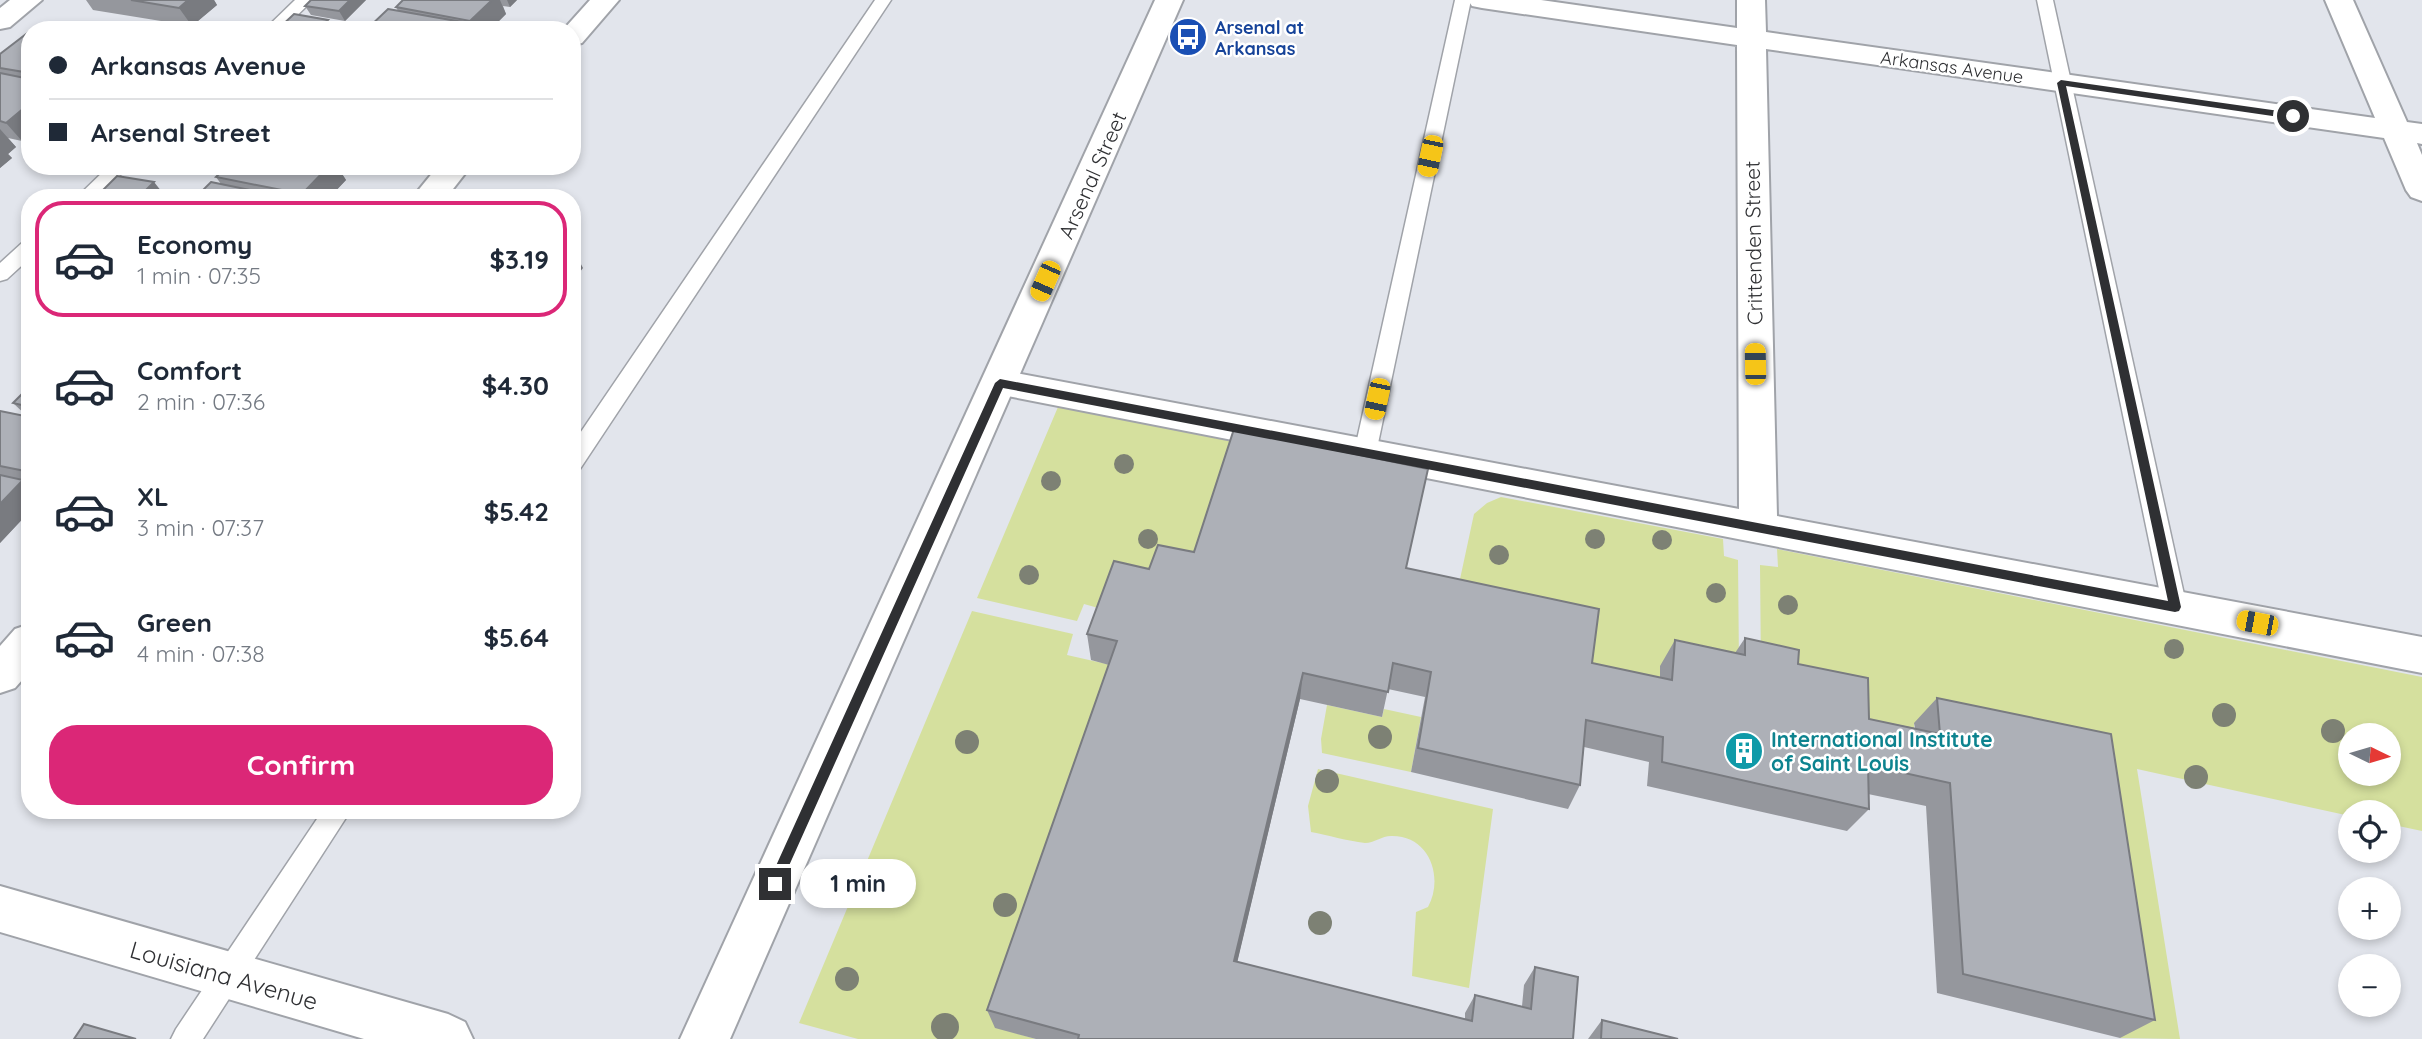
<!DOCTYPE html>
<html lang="en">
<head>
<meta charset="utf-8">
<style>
	body { margin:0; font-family:Quicksand,sans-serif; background:#f2f2f3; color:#1f2937; height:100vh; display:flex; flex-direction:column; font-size:26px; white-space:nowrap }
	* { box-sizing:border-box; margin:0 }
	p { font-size:23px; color:#747a83 }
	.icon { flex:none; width:38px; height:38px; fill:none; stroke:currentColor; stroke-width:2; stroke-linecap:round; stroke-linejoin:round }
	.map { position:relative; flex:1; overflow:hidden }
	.drawer { position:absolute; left:21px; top:189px; width:560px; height:630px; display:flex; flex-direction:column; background:#fff; border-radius:28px; box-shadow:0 4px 10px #0003 }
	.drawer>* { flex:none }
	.banner { position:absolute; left:21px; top:21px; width:560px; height:154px; border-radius:28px; box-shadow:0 4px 10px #0003; display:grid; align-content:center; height:154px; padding:0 28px; background:#fff }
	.needle { width:46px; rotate:95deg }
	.tools { position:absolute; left:2338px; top:723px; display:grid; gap:14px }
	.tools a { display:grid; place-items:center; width:63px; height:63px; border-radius:50%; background:#fff; box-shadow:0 4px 10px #0003; font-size:35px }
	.end { position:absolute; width:32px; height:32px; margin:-16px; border:9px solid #2f3033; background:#fff; box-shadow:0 0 0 4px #fff }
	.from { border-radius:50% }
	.bubble { position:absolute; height:49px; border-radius:24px; background:#fff; box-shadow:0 4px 10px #0003; font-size:23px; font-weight:700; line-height:49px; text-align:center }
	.car { position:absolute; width:21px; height:42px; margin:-21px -10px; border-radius:9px; box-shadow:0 0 5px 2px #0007; background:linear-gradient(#f5c518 24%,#345 0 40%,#f5c518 0 76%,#345 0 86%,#f5c518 0) }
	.banner b { display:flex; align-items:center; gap:24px; height:66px; font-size:26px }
	.banner b+b { border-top:2px solid #e0e1e3 }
	.banner i { width:18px; height:18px; background:#1f2937 }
	ul { padding:12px 0 0; list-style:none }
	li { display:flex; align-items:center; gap:21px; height:116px; margin:0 14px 10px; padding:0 14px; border:4px solid transparent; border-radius:28px }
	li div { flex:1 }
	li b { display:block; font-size:26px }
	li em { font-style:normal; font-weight:700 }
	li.active { border-color:#db2777 }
	li>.icon { width:63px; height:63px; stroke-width:1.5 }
	.primary-button { display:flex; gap:14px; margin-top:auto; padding:14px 28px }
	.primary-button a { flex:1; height:80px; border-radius:28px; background:#db2777; color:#fff; font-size:28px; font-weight:700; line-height:80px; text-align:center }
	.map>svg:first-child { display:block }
	.green { fill:#d5e09e; fill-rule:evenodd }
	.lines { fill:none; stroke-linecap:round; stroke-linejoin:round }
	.service-casing { stroke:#a0a3a9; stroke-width:3 }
	.minor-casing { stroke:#a0a3a9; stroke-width:4 }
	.secondary-casing { stroke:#a0a3a9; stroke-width:4 }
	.service { fill:#fff; fill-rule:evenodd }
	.minor { fill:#fff; fill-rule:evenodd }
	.secondary { fill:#fff; fill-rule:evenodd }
	.tree { fill:#7d8174 }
	.wall { fill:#95979d }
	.shaded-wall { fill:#797b80 }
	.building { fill:#adb0b7; stroke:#797b80; stroke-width:2 }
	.route { fill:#2f3033 }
	.labels { text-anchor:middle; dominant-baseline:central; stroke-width:5; stroke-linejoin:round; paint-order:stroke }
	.far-transit-label { font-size:18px; font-weight:bold; fill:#164399; stroke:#fff; text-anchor:start }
	.far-street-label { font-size:18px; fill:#2f3033; stroke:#fff }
	.street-label { font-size:21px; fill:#2f3033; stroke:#fff }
	.culture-label { font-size:21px; font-weight:bold; fill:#0d838f; stroke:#fff; text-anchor:start }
	.near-street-label { font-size:24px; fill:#2f3033; stroke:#fff }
</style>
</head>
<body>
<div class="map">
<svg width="2422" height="1039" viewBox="0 0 2422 1039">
	<rect width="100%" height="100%" fill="#e2e5ec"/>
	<path class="green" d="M1058,407l355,70 -219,103 -85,31 -25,-7 -7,17 -100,-23z
		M1501,497l222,42 1,17 14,4 1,107 -81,39 -204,-99 20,-93 13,-11z
		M1777,549l645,128v154l-33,-7v-12h-39v4l-213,-47 43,270 -60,-1 -38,-279 -168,-35 2,34 -155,-86 -1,-107 18,2zM2350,735h39v39h-39z
		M972,611l101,23 -6,21 53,12 -125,360 41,12h-178l-59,-16z
		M1327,705l55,12 2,-8 37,8 -10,55 -89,-19 -1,-14z
		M1318,769l175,40 -24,179 -57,-12 4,-64 12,-5c16,-29 2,-72 -37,-71 -9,0 -17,7 -26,7 -18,-2 -37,-8 -54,-11l-3,-26z"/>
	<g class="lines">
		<defs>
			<path id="service" d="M295,0h18l-31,30h-18z
				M875,0h16l-311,469 -8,3v-27z
				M1455,0h16l-95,453 -3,6 -8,3 -8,-3 -3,-6z
				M2037,0h16l134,608 -4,7 -8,3 -8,-3 -4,-7z
				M109,166h20l-32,32h-21z
				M30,240v18l-23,21 -7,2v-18l23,-21z
				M323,810h28l-148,229h-32l5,-10z"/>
			<path id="minor" d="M10,0h32l-32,27 -10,2v-21z
				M590,0h29l-37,43 -10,2v-15h-9z
				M1468,0h73l196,28v-28h28l1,32 609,86 -50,-118h28l54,122 15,2v20l-5,-1 5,12v46l-11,-4 -5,-7 -22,-52 -618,-89 11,467 645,121v36l-1435,-281 -5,-9 5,-9 13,-4 739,139 -2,-464 -255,-37 -10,-2z
				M438,166h33l-25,32h-34z
				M30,624v47l-15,17 -15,5v-47l15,-17z
				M0,886l448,128 17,8 8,17h-109l-364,-107z"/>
			<path id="secondary" d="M1155,0h28l-453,1039h-50z"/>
		</defs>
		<use href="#service" class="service-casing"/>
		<use href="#minor" class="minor-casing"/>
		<use href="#secondary" class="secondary-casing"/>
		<use href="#service" class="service"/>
		<use href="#minor" class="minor"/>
		<use href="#secondary" class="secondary"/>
	</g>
	<g class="tree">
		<circle cx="1124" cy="464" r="10"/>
		<circle cx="1051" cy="481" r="10"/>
		<circle cx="1148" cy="539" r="10"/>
		<circle cx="1595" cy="539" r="10"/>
		<circle cx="1662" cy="540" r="10"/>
		<circle cx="1499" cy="555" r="10"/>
		<circle cx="1029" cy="575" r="10"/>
		<circle cx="1716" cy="593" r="10"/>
		<circle cx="1788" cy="605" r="10"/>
		<circle cx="2174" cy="649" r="10"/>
		<circle cx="2224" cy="715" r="12"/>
		<circle cx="2333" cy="731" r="12"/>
		<circle cx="1380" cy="737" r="12"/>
		<circle cx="967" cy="742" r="12"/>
		<circle cx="2196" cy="777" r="12"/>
		<circle cx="1327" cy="781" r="12"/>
		<circle cx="892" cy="882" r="12"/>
		<circle cx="1005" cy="905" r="12"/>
		<circle cx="1320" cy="923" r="12"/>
		<circle cx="847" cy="979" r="12"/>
		<circle cx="945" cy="1027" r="14"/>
	</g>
	<path class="wall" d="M86,0h128l3,5 -25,21 -99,-16z
		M311,0h55l-21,21 -34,-6 -6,-9z
		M403,0h114l-7,7 -7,-1 3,8 -16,16h-124l32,-19 -2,-4z
		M30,31v104l-8,6 -14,-3 8,9 -8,7 4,4 -12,10v-114z
		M227,166h133l-7,8 -13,-3 6,9 -17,18h-134l26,-14 -5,-7z
		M30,386v125l-30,32v-132l28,6 -15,-14z
		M1406,568l186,95 68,15v-12l15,-26 60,13 10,-15 53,26 71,55 46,9 -1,-5 23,-25 218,322 -35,18 -183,-45 -11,-187 -58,-12 1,15 -22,22 -200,-45 2,-24 -65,-15 -4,38 -12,24 -157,-37 14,-75 -37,-8 -6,28 -82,-18 -63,263 228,57v-6l10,-18 47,11 2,-21 11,-18 38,72h-537l-41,-11 -8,-18 122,-345 -18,-5 -4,-26 62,-65z
		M1602,1020l76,19h-90z"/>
	<path class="shaded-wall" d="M188,0h26l3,5 -25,21 -13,-18z
		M350,0h16l-21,21 -6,-10z
		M492,0h8l6,14 -16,16h-15l-5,-9z
		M507,0h10l-7,7z
		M328,20l5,10h-16z
		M468,23l3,7h-10z
		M30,103v32l-8,6 -16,-18z
		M0,129l16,18 -8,7 4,4 -12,10z
		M329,166h8l9,14 -17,18h-24l-3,-4z
		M348,166h12l-7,8z
		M154,182l8,10 -6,6h-18z
		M573,249l10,19 -11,14v-31z
		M23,480l7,5v26l-30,32v-39z
		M1303,673l-3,26 -67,281 1,-19z"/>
	<path class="building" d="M131,0h57l-9,8z
		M311,0h39l-11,11 -34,-5z
		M403,0h89l-22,21 -74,-14z
		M388,9l80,14 -7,7h-95z
		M294,14l34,6 -11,10h-40z
		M30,31v42l-30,-5v-14z
		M0,73l30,6v24l-24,20 -6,-2z
		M227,166h102l-27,28 -86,-17z
		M117,176l37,6 -16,16h-43z
		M211,182l77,16h-93z
		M30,386v21l-17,-4z
		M0,411l30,6v55l-30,-6z
		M1234,429l194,40 -22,99 193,41 -7,54 80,17 3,-40 70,15v-17l54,12 -1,14 70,14 1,41 71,15 -3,-36 174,36 44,286 -192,-46 -13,-191 -82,-18 1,44 -207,-47 1,-25 -77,-17 -6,65 -162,-37 13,-76 -38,-9 -5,29 -85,-19 -69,288 238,60 3,-26 56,14 4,-42 43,10 -5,62h-495l1,-4 -92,-25 130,-369 -30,-7 27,-73 35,8 9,-24 36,7z
		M0,475l23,5 -23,24z
		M1602,1020l76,19h-77z
		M84,1024l52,15h-62z"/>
	<path class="route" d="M2061,80l232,33 4,3 -4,3 -227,-33 115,521 -2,4 -4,1 -1172,-224 -224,500h-9v-9l225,-496 5,-4 1168,222 -111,-518z"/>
	<defs>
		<symbol id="bus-disc" viewBox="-11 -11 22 22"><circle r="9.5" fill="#1a4fb4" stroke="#fff"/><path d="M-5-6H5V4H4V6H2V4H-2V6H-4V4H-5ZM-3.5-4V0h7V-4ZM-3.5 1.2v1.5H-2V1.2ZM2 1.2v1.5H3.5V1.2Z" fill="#fff"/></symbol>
		<symbol id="building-disc" viewBox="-11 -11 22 22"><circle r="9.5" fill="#0f9aa8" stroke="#fff"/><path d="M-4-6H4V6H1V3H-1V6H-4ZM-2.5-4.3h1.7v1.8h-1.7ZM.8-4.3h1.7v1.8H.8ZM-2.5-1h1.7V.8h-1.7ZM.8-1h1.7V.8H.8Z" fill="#fff"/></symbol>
	</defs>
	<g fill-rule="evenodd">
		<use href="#bus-disc" x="1166" y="15" width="44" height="44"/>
		<use href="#building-disc" x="1722" y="729" width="44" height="44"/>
	</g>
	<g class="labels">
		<g class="far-transit-label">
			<text x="1215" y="27">Arsenal at<tspan x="1215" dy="21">Arkansas</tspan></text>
		</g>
		<g class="far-street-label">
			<text transform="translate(1952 67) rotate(8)">Arkansas Avenue</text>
		</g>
		<g class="street-label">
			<text transform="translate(1092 175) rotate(-66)">Arsenal Street</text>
			<text transform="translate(1753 243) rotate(-91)">Crittenden Street</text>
		</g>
		<g class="culture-label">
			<text x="1771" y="739">International Institute<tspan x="1771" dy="24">of Saint Louis</tspan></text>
		</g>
		<g class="near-street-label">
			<text transform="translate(224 975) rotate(16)">Louisiana Avenue</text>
		</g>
	</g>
</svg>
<div class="tools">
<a><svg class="needle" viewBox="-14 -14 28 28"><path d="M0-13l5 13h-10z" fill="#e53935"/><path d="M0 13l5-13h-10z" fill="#747a83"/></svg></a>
<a><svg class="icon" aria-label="locate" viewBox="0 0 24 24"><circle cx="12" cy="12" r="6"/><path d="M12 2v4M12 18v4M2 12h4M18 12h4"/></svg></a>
<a>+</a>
<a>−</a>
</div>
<i class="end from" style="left:2293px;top:116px"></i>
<i class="end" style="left:775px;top:884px"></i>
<div class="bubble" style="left:800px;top:859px;width:116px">1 min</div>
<i class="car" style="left:1430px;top:156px;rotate:192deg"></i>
<i class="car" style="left:1045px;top:281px;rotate:204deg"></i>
<i class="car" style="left:1755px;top:364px;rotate:359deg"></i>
<i class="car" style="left:1377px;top:399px;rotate:192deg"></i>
<i class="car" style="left:2257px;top:623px;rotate:281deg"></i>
<div class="banner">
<b><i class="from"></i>Arkansas Avenue</b>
<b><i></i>Arsenal Street</b>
</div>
<section class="drawer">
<ul>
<li class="active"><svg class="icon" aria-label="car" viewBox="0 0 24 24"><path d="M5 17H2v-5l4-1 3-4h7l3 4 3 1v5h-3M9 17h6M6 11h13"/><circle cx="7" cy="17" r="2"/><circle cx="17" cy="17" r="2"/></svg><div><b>Economy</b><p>1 min · 07:35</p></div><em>$3.19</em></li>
<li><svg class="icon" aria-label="car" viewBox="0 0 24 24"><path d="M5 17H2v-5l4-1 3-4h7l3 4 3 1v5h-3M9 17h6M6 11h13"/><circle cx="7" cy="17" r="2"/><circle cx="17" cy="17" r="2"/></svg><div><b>Comfort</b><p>2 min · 07:36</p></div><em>$4.30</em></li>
<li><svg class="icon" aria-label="car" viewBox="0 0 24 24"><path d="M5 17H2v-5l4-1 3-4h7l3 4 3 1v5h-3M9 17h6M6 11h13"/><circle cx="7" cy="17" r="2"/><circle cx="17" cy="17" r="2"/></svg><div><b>XL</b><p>3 min · 07:37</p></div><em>$5.42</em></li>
<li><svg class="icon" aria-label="car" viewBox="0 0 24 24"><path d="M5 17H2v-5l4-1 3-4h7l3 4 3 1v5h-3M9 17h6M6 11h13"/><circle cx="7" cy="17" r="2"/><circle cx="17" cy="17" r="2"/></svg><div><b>Green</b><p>4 min · 07:38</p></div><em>$5.64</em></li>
</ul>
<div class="primary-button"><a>Confirm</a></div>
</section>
</div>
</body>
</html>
